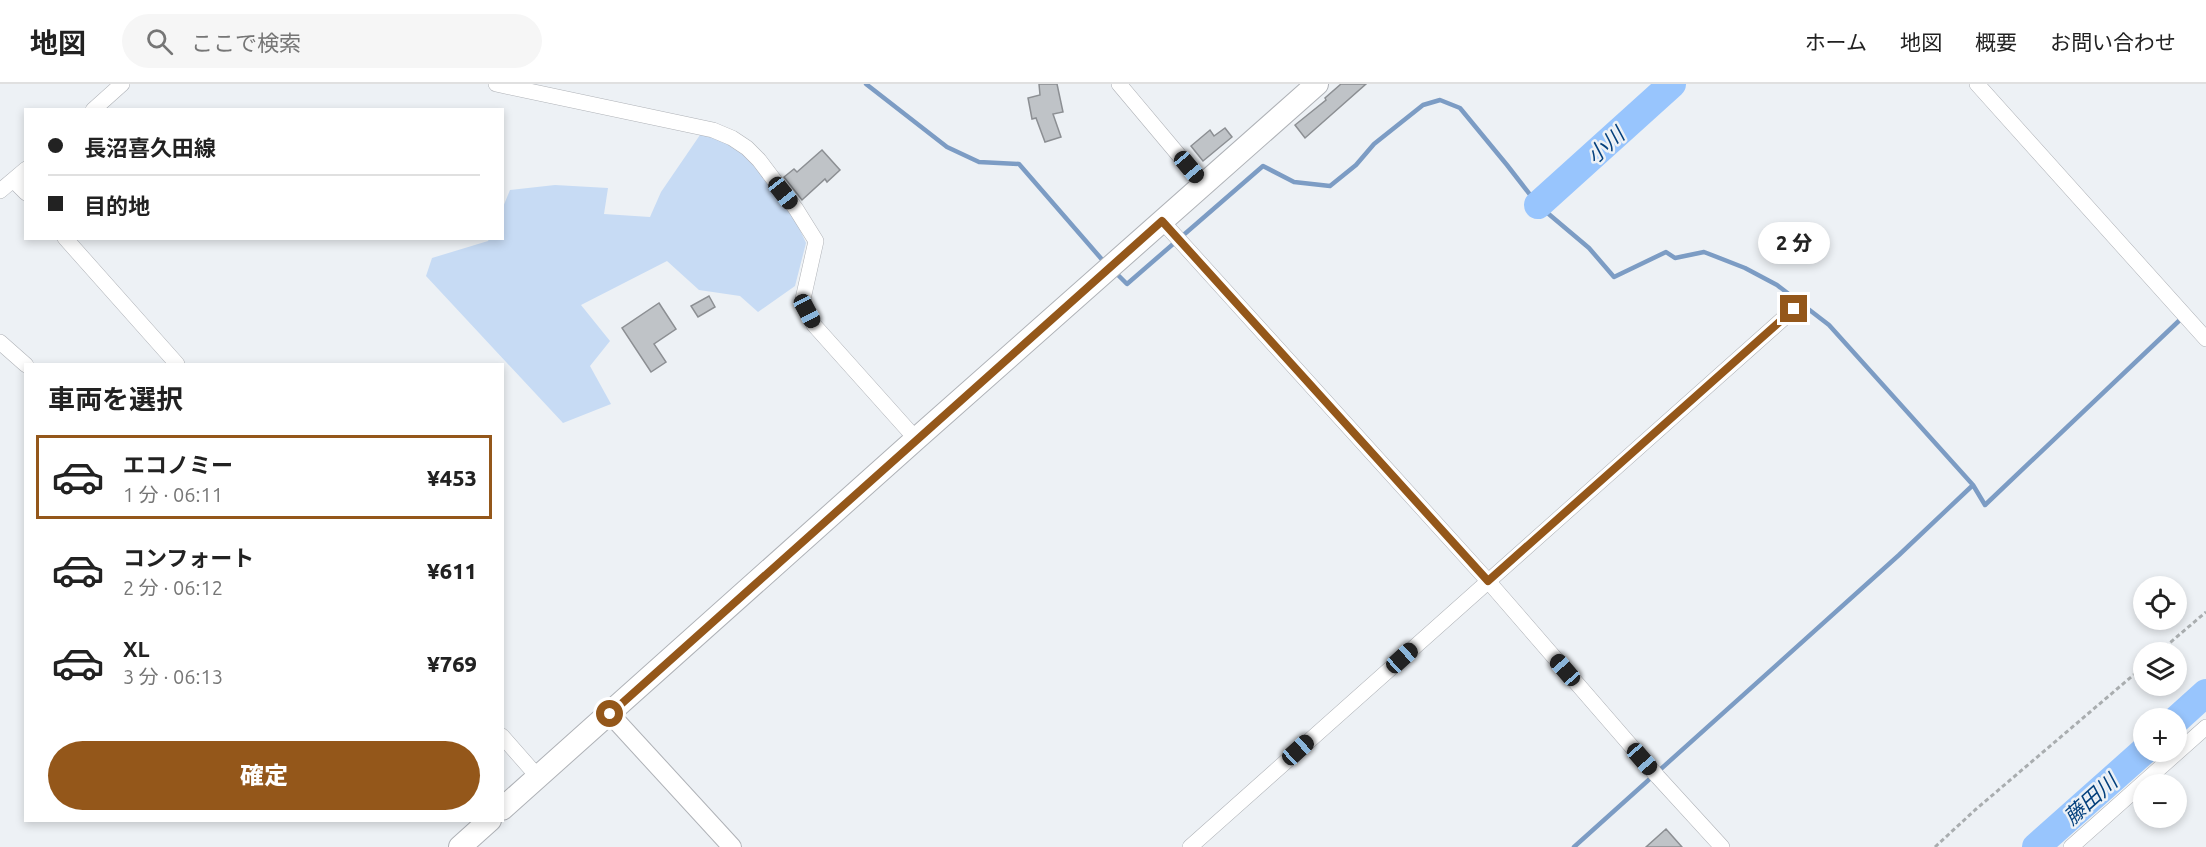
<!DOCTYPE html>
<html lang="ja">
<head>
<meta charset="utf-8">
<style>
	body { margin:0; font-family:Ubuntu,"Noto Sans JP",sans-serif; background:#f6f6f6; color:#222; height:100vh; display:flex; flex-direction:column; font-size:22px; white-space:nowrap }
	* { box-sizing:border-box; margin:0 }
	p { font-size:20px; color:#767676 }
	.icon { flex:none; width:33px; height:33px; fill:none; stroke:currentColor; stroke-width:2; stroke-linecap:round; stroke-linejoin:round }
	.map { position:relative; flex:1; overflow:hidden }
	.side { position:absolute; left:24px; top:279px; width:480px; height:459px; display:flex; flex-direction:column; background:#fff; border-radius:0px; box-shadow:0 3px 9px #0003 }
	.side>* { flex:none }
	.banner { position:absolute; left:24px; top:24px; width:480px; height:132px; border-radius:0px; box-shadow:0 3px 9px #0003; display:grid; align-content:center; height:132px; padding:0 24px; background:#fff }
	.fabs { position:absolute; left:2133px; top:492px; display:grid; gap:12px }
	.fabs a { display:grid; place-items:center; width:54px; height:54px; border-radius:50%; background:#fff; box-shadow:0 3px 9px #0003; font-size:30px }
	.end { position:absolute; width:27px; height:27px; margin:-14px; border:8px solid #94571a; background:#fff; box-shadow:0 0 0 3px #fff }
	.from { border-radius:50% }
	.bubble { position:absolute; height:42px; border-radius:21px; background:#fff; box-shadow:0 3px 9px #0003; font-size:20px; font-weight:800; line-height:42px; text-align:center }
	.car { position:absolute; width:18px; height:36px; margin:-18px -9px; border-radius:8px; box-shadow:0 0 4px 2px #0007; background:linear-gradient(#222 24%,#8ab4d8 0 40%,#222 0 76%,#8ab4d8 0 86%,#222 0) }
	.banner b { display:flex; align-items:center; gap:21px; height:57px; font-size:22px }
	.banner b+b { border-top:2px solid #e0e0e0 }
	.banner i { width:15px; height:15px; background:#222 }
	ul { padding:0; list-style:none }
	li { display:flex; align-items:center; gap:18px; height:84px; margin:0 12px 9px; padding:0 12px; border:3px solid transparent; border-radius:0px }
	li div { flex:1 }
	li b { display:block; font-size:22px }
	li em { font-style:normal; font-weight:800 }
	li.selected { border-color:#94571a }
	li>.icon { width:54px; height:54px; stroke-width:1.5 }
	h2 { padding:0 24px; font-size:27px; line-height:72px }
	.button { display:flex; gap:12px; margin-top:auto; padding:12px 24px }
	.button a { flex:1; height:69px; border-radius:36px; background:#94571a; color:#fff; font-size:24px; font-weight:800; line-height:69px; text-align:center }
	header { display:flex; align-items:center; gap:36px; box-sizing:border-box; height:84px; padding:0 30px; background:#fff; border-bottom:2px solid #e0e0e0 }
	header strong { font-size:28px }
	nav { display:flex; gap:33px; margin-inline-start:auto; font-size:21px }
	.search { width:420px; height:54px; background:#f6f6f6; display:flex; align-items:center; gap:15px; box-sizing:border-box; padding:0 21px; border-radius:33px; color:#767676; font-size:22px }
	.map>svg:first-child { display:block }
	.green { fill:#c7dbf4 }
	.lines { fill:none; stroke-linecap:round; stroke-linejoin:round }
	.stream { stroke:#7c9cc4; stroke-width:4.5 }
	.river { stroke:#98c5fd; stroke-width:28 }
	.building { fill:#bfc3c7; stroke:#8c8f93; stroke-width:1.5 }
	.minor-casing { stroke:#afb2b7; stroke-width:16 }
	.tertiary-casing { stroke:#afb2b7; stroke-width:20 }
	.primary-casing { stroke:#afb2b7; stroke-width:24 }
	.path { stroke:#a9adaf; stroke-width:3; stroke-dasharray:4.5 3; stroke-linecap:butt }
	.minor { stroke:#fff; stroke-width:15 }
	.tertiary { stroke:#fff; stroke-width:18 }
	.primary { stroke:#fff; stroke-width:22 }
	.route { stroke:#94571a; stroke-width:8 }
	.labels { text-anchor:middle; dominant-baseline:central; stroke-width:5; stroke-linejoin:round; paint-order:stroke }
	.water-label { font-size:21px; font-style:italic; fill:#04407d; stroke:#edf1f5 }
</style>
</head>
<body>
<header>
<strong>地図</strong>
<div class="search"><svg class="icon" aria-label="search" viewBox="0 0 24 24"><circle cx="10" cy="10" r="6"/><path d="M15 15l6 6"/></svg>ここで検索</div>
<nav><a>ホーム</a><a>地図</a><a>概要</a><a>お問い合わせ</a></nav>
</header>
<div class="map">
<svg width="2206" height="763" viewBox="0 0 2206 763">
	<rect width="100%" height="100%" fill="#edf1f5"/>
	<path class="green" d="M702,48l35,15 47,48 22,48 -11,43 -37,26 -18,-16 -41,-6 -32,-29 -86,44 29,36 -20,25 21,38 -48,19 -137,-147 6,-18 56,-17 1,-2 13,-1 1,-31 7,-17 45,-5 53,3 -4,26 46,3 11,-25z"/>
	<g class="lines">
		<path class="stream" d="M866,0l81,63 32,15 40,2 86,99
			M1116,189l11,11 136,-118 31,16 36,4 26,-21 18,-21 49,-39 17,-5 20,8 47,57 31,40 51,43 25,29 52,-25 9,6 29,-6 41,16 32,17 52,40 144,160 12,20 198,-188
			M1574,763l325,-292 74,-70"/>
		<path class="river" d="M1538,121l134,-121
			M2176,636l30,-27
			M2036,763l108,-96"/>
	</g>
	<path class="building" d="M1039,0h18l6,28 -10,2 8,23 -16,5 -9,-24 -4,1 -4,-21 12,-3z
		M1341,0h25l-61,54 -10,-13 31,-25 -1,-2z
		M1225,44l7,9 -29,24 -12,-15 19,-16 4,6z
		M822,66l18,20 -13,12 -2,-3 -23,21 -18,-23 10,-8 3,3z
		M709,212l6,11 -17,10 -7,-11z
		M659,219l17,26 -22,15 12,18 -15,10 -29,-44z
		M1666,745l16,18h-36z"/>
	<g class="lines">
		<defs>
			<path id="minor" d="M496,0l217,46 19,8 15,10 12,12 37,49 20,32 -13,58 4,12 7,14 102,114
				M1119,0l84,100
				M1977,0l229,255
				M93,26l29,-26
				M13,96l13,13
				M0,107l26,-22
				M1162,137l326,360 170,196 64,70
				M65,154l112,126
				M0,258l26,23
				M502,652l36,41
				M1190,763l604,-538
				M2071,763l135,-120"/>
			<path id="tertiary" d="M610,630l122,133"/>
			<path id="primary" d="M502,725l414,-370 401,-355
				M460,763l30,-27"/>
		</defs>
		<use href="#minor" class="minor-casing"/>
		<use href="#tertiary" class="tertiary-casing"/>
		<use href="#primary" class="primary-casing"/>
		<path class="path" d="M2159,568l47,-40
			M1935,763l40,-37 169,-144"/>
		<use href="#minor" class="minor"/>
		<use href="#tertiary" class="tertiary"/>
		<use href="#primary" class="primary"/>
	</g>
	<g class="lines">
		<path class="route" d="M610,630l552,-493 326,360 306,-272"/>
	</g>
	<g class="labels">
		<g class="water-label">
			<text transform="translate(1605 61) rotate(-42)">小川</text>
			<text transform="translate(2090 715) rotate(-42)">藤田川</text>
		</g>
	</g>
</svg>
<div class="fabs">
<a><svg class="icon" aria-label="locate" viewBox="0 0 24 24"><circle cx="12" cy="12" r="6"/><path d="M12 2v4M12 18v4M2 12h4M18 12h4"/></svg></a>
<a><svg class="icon" aria-label="layers" viewBox="0 0 24 24"><path d="M12 4l9 5-9 5-9-5zM3 14l9 5 9-5"/></svg></a>
<a>+</a>
<a>−</a>
</div>
<i class="end from" style="left:610px;top:630px"></i>
<i class="end" style="left:1794px;top:225px"></i>
<div class="bubble" style="left:1758px;top:138px;width:72px">2 分</div>
<i class="car" style="left:1189px;top:83px;rotate:140deg"></i>
<i class="car" style="left:783px;top:109px;rotate:142deg"></i>
<i class="car" style="left:807px;top:227px;rotate:152deg"></i>
<i class="car" style="left:1402px;top:574px;rotate:48deg"></i>
<i class="car" style="left:1565px;top:586px;rotate:319deg"></i>
<i class="car" style="left:1298px;top:666px;rotate:48deg"></i>
<i class="car" style="left:1642px;top:675px;rotate:139deg"></i>
<div class="banner">
<b><i class="from"></i>長沼喜久田線</b>
<b><i></i>目的地</b>
</div>
<section class="side">
<h2>車両を選択</h2>
<ul>
<li class="selected"><svg class="icon" aria-label="car" viewBox="0 0 24 24"><path d="M5 17H2v-5l4-1 3-4h7l3 4 3 1v5h-3M9 17h6M6 11h13"/><circle cx="7" cy="17" r="2"/><circle cx="17" cy="17" r="2"/></svg><div><b>エコノミー</b><p>1 分 · 06:11</p></div><em>¥453</em></li>
<li><svg class="icon" aria-label="car" viewBox="0 0 24 24"><path d="M5 17H2v-5l4-1 3-4h7l3 4 3 1v5h-3M9 17h6M6 11h13"/><circle cx="7" cy="17" r="2"/><circle cx="17" cy="17" r="2"/></svg><div><b>コンフォート</b><p>2 分 · 06:12</p></div><em>¥611</em></li>
<li><svg class="icon" aria-label="car" viewBox="0 0 24 24"><path d="M5 17H2v-5l4-1 3-4h7l3 4 3 1v5h-3M9 17h6M6 11h13"/><circle cx="7" cy="17" r="2"/><circle cx="17" cy="17" r="2"/></svg><div><b>XL</b><p>3 分 · 06:13</p></div><em>¥769</em></li>
</ul>
<div class="button"><a>確定</a></div>
</section>
</div>
</body>
</html>
